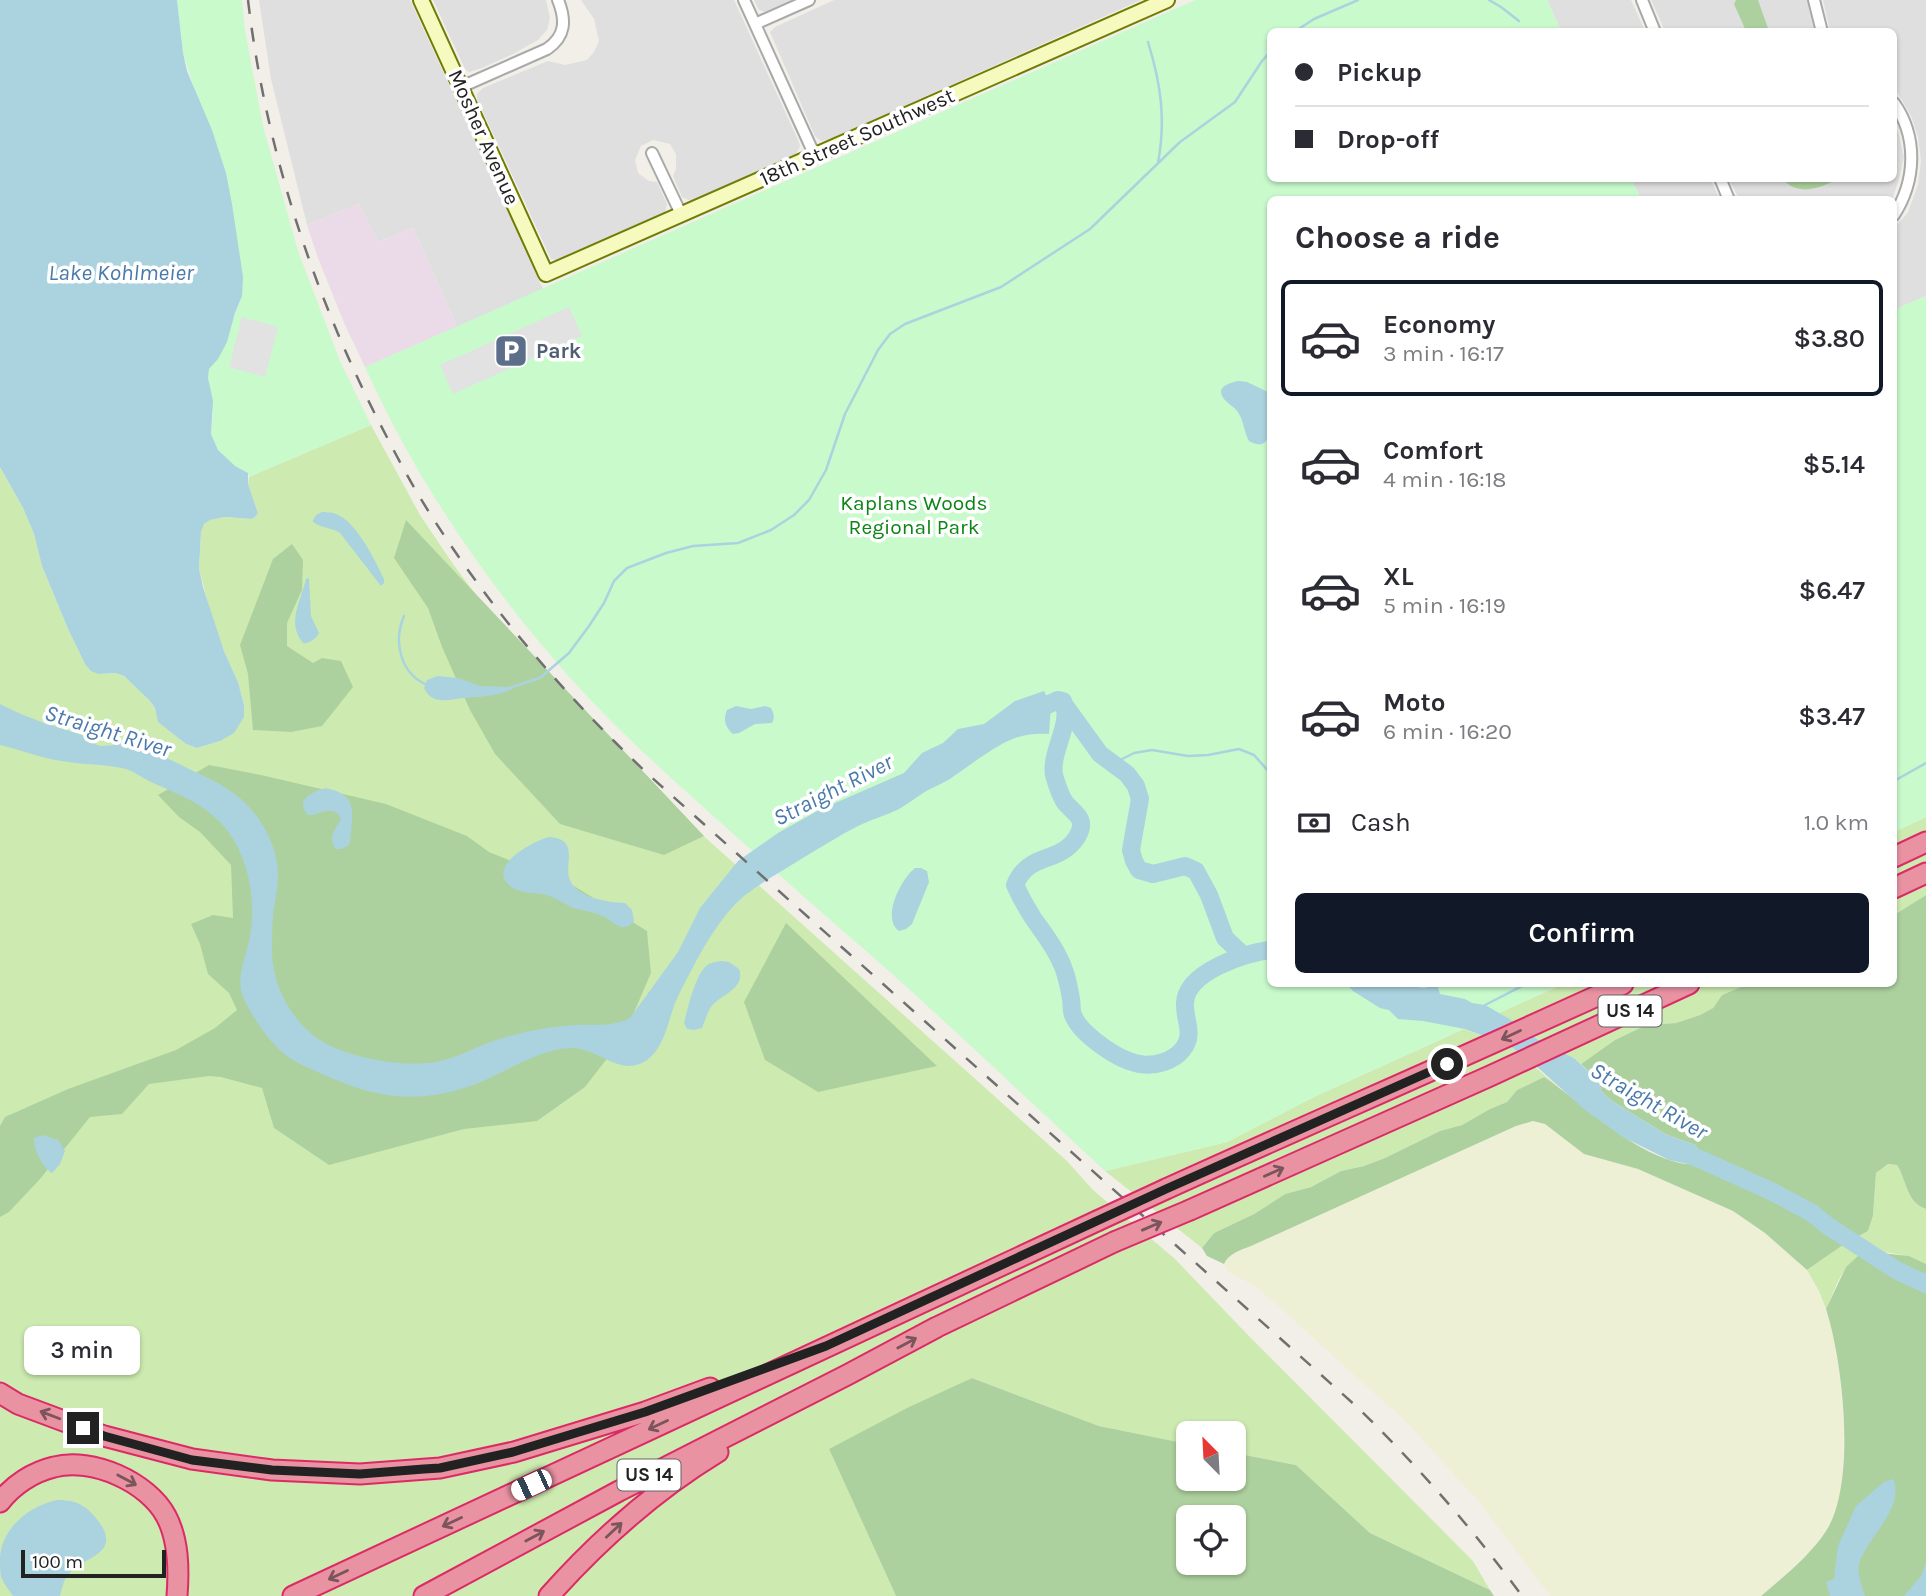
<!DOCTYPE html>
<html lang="en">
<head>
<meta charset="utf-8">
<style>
	body { margin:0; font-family:Karla,sans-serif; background:#f7f7f7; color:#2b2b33; height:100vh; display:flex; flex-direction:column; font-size:26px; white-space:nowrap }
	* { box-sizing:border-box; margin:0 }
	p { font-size:23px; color:#7c7c81 }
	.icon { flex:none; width:38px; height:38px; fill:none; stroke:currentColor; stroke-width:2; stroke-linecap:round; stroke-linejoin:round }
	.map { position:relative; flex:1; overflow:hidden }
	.panel { position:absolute; left:1267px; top:196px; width:630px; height:791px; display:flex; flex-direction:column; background:#fff; border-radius:10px; box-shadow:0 2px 5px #0004 }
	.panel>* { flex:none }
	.top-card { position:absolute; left:1267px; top:28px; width:630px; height:154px; border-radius:10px; box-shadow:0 2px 5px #0004; display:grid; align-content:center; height:154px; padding:0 28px; background:#fff }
	.needle { width:46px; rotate:336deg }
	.buttons { position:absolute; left:1176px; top:1421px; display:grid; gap:14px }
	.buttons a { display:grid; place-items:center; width:70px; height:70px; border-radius:10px; background:#fff; box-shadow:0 2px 5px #0004; font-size:35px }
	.scale { position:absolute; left:21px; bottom:18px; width:145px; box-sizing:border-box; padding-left:7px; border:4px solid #222; border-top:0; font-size:19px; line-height:24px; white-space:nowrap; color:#222; -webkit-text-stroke:5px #fff; paint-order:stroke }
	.end { position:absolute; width:32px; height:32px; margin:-16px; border:9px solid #222; background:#fff; box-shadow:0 0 0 4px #fff }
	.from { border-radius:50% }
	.bubble { position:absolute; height:49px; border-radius:10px; background:#fff; box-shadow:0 2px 5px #0004; font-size:23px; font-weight:600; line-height:49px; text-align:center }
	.car { position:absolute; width:21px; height:42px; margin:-21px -10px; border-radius:9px; box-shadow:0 0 5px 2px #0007; background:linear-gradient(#fff 24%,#345 0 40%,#fff 0 76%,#345 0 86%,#fff 0) }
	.top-card b { display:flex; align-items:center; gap:24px; height:66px; font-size:26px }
	.top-card b+b { border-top:2px solid #e1e1e2 }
	.top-card i { width:18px; height:18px; background:#2b2b33 }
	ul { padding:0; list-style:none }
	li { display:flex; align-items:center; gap:21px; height:116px; margin:0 14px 10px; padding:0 14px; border:4px solid transparent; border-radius:10px }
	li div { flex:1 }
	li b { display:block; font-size:26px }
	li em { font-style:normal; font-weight:600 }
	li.on { border-color:#111827 }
	li>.icon { width:63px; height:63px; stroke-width:1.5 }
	h2 { padding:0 28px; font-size:32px; line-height:84px }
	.pay { display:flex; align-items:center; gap:18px; height:77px; padding:0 28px; font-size:26px }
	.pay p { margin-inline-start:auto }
	.cta { display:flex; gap:14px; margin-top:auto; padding:14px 28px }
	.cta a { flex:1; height:80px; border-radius:10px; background:#111827; color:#fff; font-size:28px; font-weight:600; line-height:80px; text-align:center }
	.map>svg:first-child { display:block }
	.residential { fill:#e0dfdf }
	.industrial { fill:#ebdbe8 }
	.farmland { fill:#eef0d5 }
	.grass { fill:#cdebb0 }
	.forest { fill:#add19e; fill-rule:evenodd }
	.park { fill:#c8facc }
	.parking { fill:#e2e2e2 }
	.water { fill:#aad3df }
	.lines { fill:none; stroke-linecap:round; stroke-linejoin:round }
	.stream { stroke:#aad3df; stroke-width:2.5 }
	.river { stroke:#aad3df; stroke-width:18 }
	.street-casing { stroke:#a9a9a9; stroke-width:14 }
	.secondary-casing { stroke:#707d05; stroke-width:18 }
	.highway-casing { stroke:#dc2a67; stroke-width:23 }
	.street { stroke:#fff; stroke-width:10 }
	.secondary { stroke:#f7fabf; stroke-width:14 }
	.highway { stroke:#e892a2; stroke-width:19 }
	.rail { stroke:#707070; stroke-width:2.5; stroke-dasharray:14 14; stroke-linecap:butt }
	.highway-bridge-casing { stroke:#dc2a67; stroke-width:23; stroke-linecap:butt }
	.highway-bridge { stroke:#e892a2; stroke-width:19 }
	.oneway { stroke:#7b545c }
	.route { stroke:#222; stroke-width:9 }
	.labels { text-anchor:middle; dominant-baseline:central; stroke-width:7; stroke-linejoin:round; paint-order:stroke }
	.shield { fill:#fff; stroke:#646464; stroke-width:2 }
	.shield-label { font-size:19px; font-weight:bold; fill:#222 }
	.street-label { font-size:21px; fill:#222; stroke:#fff }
	.service-label { font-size:21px; font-weight:bold; fill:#4e5e75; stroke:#fff; text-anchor:start }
	.park-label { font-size:21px; fill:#0c8416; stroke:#fff }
	.water-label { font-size:23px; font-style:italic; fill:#4a7aab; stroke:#fff }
</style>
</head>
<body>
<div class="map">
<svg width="1926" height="1596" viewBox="0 0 1926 1596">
	<rect width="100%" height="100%" fill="#f2efe9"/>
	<path class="residential" d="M259,0h151l133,289 -86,38 -44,-99 -35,14 -19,-38 -52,21 -36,-146z
		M433,0h113l4,18 -3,12 -9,10 -25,14 -31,14 -13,4 -4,-3z
		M581,0h153l64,140 2,6 -4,8 -105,47 -9,-4 -9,-21 3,-7v-15l-6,-10 -17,-4 -12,6 -6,14 3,13 11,8 8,1 10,22 -2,9 -103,48 -11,-2 -74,-160v-5l6,-6 65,-27 17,4 22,-5 7,-8 5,-11 -5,-22z
		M754,0h40l-29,12 -6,-2z
		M834,0h307l-311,139 -9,2 -6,-5 -45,-104 5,-5z
		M1547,0h84l14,31h-84z
		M1651,0h156l7,31h-149z
		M1823,0h103v296l-32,14v-81l14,-17 10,-27 3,-24 -3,-24 -6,-19 -13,-23 -5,-6v-57l-64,-1z
		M1894,122l5,13 5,22 -6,26 -6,16h-153l-10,-20 165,-1z
		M1631,179h79l10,20h-79z"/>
	<path class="industrial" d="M359,204l19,38 35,-14 44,99 -92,40 -20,-42 -27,-67 -11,-33z"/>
	<path class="farmland" d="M1533,1121l12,3 39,30 54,15 95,42 32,22 42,37 12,21 14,41 7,46 4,51 -2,55 -5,25 -11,21 -18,24 -47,42h-211l-71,-94 -72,-79 -149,-135 -29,-16 -5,-8 2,-5 7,-4 18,-9 265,-120z"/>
	<path class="grass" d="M371,425l49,90 33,49 35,47 182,195 397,355 26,29 81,68 72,75 227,228 17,29 -120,-57 -74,-68 -62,-12v-20h-46v11l-89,-18 -127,-48 -143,71 67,147h-896v-1129l23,41 11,26 8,32 26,63 17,35 13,10 18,-1 8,3 26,25 5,7 4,14 27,22 11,4 23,-7 24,-36 -6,-23 -14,-31 -12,-33 -13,-49 2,-37 3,-8 6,-4 15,-3 26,2 7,-6 -10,-29 1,-7z
		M1926,817v78l-32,20v-83z
		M1563,984h185l-26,11 -9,13 -13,7 -24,8 -30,2 -31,15 -34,24 -7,-6 -31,-15 -12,-10 -32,-20z
		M1464,1029l46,17 51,43 -17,-12 -27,13 -10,12 -17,7 -28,16 -22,6 -55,27 -21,8 -23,5 -30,16 -26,7 -31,20 -40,19 -12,15 -97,-77 122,-29 89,-46z
		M1888,1164l9,1c10,16 9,37 29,44v55c-21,-12 -59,-19 -77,1 -11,11 -16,30 -23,44l-7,-18 -12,-21 36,-25 25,-14 5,-15 3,-43z"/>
	<path class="forest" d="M1736,0h22l11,31h-23l-12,-27z
		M1783,179h55c-18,9 -40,18 -55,0z
		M406,520l298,316 -40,19 -104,-31 -65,-70 -25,-44 -28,-63 -14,-39 -34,-50z
		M292,544l11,16 -1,30 -15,33v23l26,17 9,-5 19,3 12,26 -31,39 -31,6 -38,-2 -5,-56 -8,-29 33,-86z
		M209,765l52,10 125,29 81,32 22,16 85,34 73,45 4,42 -28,65 -38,49 -48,34 -73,8 -135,36 -55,-37 -12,-40 -41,-11 -12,-1 -60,8 -27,30 -32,3 -50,62 -31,33 -9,5v-91l5,-9 63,-28 108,-39 39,-22 22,-18 -8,-17 -21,-19 -8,-30 -9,-20 22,-9 20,3 -2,-53 -31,-33 -21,-15 -21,-22z
		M1926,895v314c-20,-7 -19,-28 -29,-44l-9,-1 -12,9 -3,43 -5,15 -25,14 -36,25 -42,-37 -32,-22 -95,-42 -54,-15 -39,-30 -12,-3 -17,5 -265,120c-10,4 -23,8 -27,18l-17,-8 -5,-8 12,-15 40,-19 31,-20 26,-7 30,-16 23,-5 21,-8 55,-27 22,-6 28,-16 17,-7 10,-12 27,-13c41,27 111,99 164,86l-13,-18 -30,-11 -53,-33 -10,-9 -5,-13 -16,-15 34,-24 31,-15 30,-2 24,-8 13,-7 9,-13 26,-11h146v-69z
		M786,923l151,143 -119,26 -53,-32 -21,-58z
		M1881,1253l28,3 17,8v332h-165c23,-20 48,-39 65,-65 31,-48 17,-169 0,-222l20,-42 12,-11z
		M972,1378l127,48 89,18v35h46v-26l62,12 74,68 120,57 4,6h-598l-67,-147 78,-41zM1188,1517h46v46h-46z"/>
	<path class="park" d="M177,0h65l3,30 18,96 35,125 42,110 31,64 -122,52 -1,-4 -13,-6 -17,-17 -7,-16 2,-21 -5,-35 1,-9 9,-10 24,-63 -45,-199 -14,-44z
		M1195,0h352l14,31 -291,1v146l361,1 10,20 -371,1v784h293l-247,112 -89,46 -122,29c-78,-72 -154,-145 -232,-214 -55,-47 -108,-95 -162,-143 -48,-43 -96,-86 -139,-134 -84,-94 -155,-198 -207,-313z
		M1926,296v521l-32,15v-522z"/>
	<path class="parking" d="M569,307l13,29 -129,58 -13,-29z
		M242,317l36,10 -13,50 -36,-10z"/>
	<path class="water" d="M0,0h177l6,53 4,18 25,59 14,43 6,31 11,73 -1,19 -7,17 -8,29 -9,17 -9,10 -1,9 5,23 -2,33 7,16 17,16 13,7v11l10,29 -3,4 -4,2 -26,-2 -15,3 -6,4 -3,8 -2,37 4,18 21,64 14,31 6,23v12l-10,16 -14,8 -23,7 -11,-4 -28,-22 -3,-14 -5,-7 -26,-25 -8,-3 -18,1 -7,-3 -6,-7 -17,-35 -26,-63 -8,-32 -11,-26 -23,-41z
		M1239,381l8,1 23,11c1,16 8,64 -21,48 -5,-9 -5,-19 -10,-27 -3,-6 -8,-8 -12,-12 -14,-13 -1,-19 12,-21z
		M322,512c3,0 7,0 11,1 23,6 41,46 51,66v4l-3,3 -41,-53c-9,-6 -17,-4 -27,-11v-2l3,-5z
		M309,578l2,38 8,17c-3,6 -10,11 -16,10 -17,-20 -2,-42 3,-64z
		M438,676l20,2 22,8 32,1 -1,3c-16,6 -29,7 -46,8 -15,1 -33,8 -41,-10l3,-8z
		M1044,691l7,14 -2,29c-12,-1 -23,0 -34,4 -23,9 -41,25 -61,38 -9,7 -21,11 -31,17 -8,5 -15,11 -24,16 -12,6 -26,10 -39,16 -22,11 -42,24 -62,36 -18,11 -37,22 -54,35 -23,20 -39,48 -53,75 -6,11 -11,21 -16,32 -7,19 -11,45 -28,57 -26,18 -47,-11 -74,-12 -33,-1 -69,26 -100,37 -56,20 -98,13 -151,-11 -18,-8 -35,-15 -48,-30 -11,-11 -30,-40 -33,-54 -3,-17 5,-34 8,-49 9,-41 -1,-91 -30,-120 -22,-21 -42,-27 -68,-39 -8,-4 -16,-10 -25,-13 -20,-5 -43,-4 -64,-8 -21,-3 -41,-11 -62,-16v-41c11,5 22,11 34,15 16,7 34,10 50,17 5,2 8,7 13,9 7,3 23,-2 31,-1 21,5 40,14 59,24 23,11 45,20 62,39 14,15 25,36 28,56 3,18 -2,36 -4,53 -1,12 -1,25 -1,37 1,32 17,63 42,83 27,21 88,32 122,26 23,-4 42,-17 64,-23 25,-8 53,-13 79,-14 18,-1 34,2 51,-7l48,-66 22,-44 38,-47 40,-28 41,-23 85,-37 18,-20 21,-10 15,-14 26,-5 31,-23z
		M736,706l15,3 14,-3 6,2c3,6 4,9 1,15l-17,1 -16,9 -6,1c-8,-7 -10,-14 -6,-24z
		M326,788c34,7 26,27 24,54l-1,3 -8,4h-5c-9,-12 -1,-19 5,-30 -7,-16 -21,-4 -33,-4 -14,-15 5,-24 18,-27z
		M549,837c32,2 14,28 21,43 8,19 39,22 55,23l7,7 2,11c-12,16 -23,-4 -37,-7 -8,-3 -18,-4 -26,-7 -8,-4 -15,-9 -24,-12 -12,-3 -28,-1 -37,-9 -24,-20 23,-45 39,-49z
		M915,868h6l6,3 2,11 -17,42 -6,5 -7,2c-18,-13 2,-52 16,-63z
		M721,961l8,1 10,7c7,20 -18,25 -28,38 -4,6 -6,14 -9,21l-8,2 -7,-1 -3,-6c4,-15 10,-44 21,-56 4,-4 9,-5 16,-6z
		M1346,984h63l8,3 8,1 5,-4h7l3,10 25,5 7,4 13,2 23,13 35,25 31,15 23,21 5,13 10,9 53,33 30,11 13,19 -11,2 -28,-6 -46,-23 -38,-27 -50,-45 -25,-19 -45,-17 -42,-8 -25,-2 -9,-9 -9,-2 -27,-17z
		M43,1135l15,5 7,11 -5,13 -8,9c-9,-5 -19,-24 -18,-35z
		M1893,1479c13,29 -27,59 -34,85 -2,10 3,23 6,32h-35l-4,-14 8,-3 4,-33 18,-40 28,-24z
		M57,1500c17,0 28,4 39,18 30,37 -14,38 -28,57 -5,6 -6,14 -8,21h-47c-4,-6 -9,-12 -12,-19 -1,-6 -1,-11 -1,-17 0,-31 29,-54 57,-60z
		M1926,1563v33h-22l17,-20z"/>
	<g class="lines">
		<path class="stream" d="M1489,0l12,7 18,14
			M1294,32l20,-13 44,-19
			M1148,42c13,42 18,78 10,121
			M404,616c-11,26 -4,57 23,69
			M509,688l31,-10 29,-25 20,-27 15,-23 10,-22 13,-13 39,-15 27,-7 45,-3 33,-13 23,-15 15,-15 17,-30 19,-56 33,-64 12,-16 15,-10 96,-37 89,-58 90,-87 55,-40 27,-41 8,-9
			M1112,764l22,-11 18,-3 36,6 20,-1 31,-6 15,6 16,18
			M1894,781l32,-18
			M1485,1005l41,-21"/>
		<path class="river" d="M1066,707l34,47 27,20 9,12 4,13 -9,51 3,11 5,9 14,4 32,-8 11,5 13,24 16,43 19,18
			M1028,714l30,-14 5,1c10,22 -13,50 -9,74 2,7 6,19 10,26 8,12 25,16 13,36 -18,28 -48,14 -62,48 5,11 11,22 18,33 9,13 19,25 26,40 6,11 10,28 12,41 1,5 0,11 2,16 7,19 46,46 67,49 14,3 34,-3 43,-15 12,-15 1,-29 2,-46 1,-31 60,-50 85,-53
			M1684,1152l89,40 39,21 16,13 68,44 30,14"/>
		<defs>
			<path id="street" d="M744,0l71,156
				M1642,0l13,32
				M1814,0l8,32
				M755,24l54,-24
				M461,87l86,-38c19,-13 19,-29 11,-49
				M1894,103c24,34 22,78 0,112
				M652,153l29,61
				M1720,178l9,22"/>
			<path id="secondary" d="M421,0l125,274 621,-274"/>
			<path id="highway" d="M1894,857l32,-15
				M1894,888l32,-15
				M1166,1189c152,-69 305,-135 457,-205
				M1190,1210l300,-134 199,-92
				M0,1393l18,11 86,32 88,23 80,11 88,4 80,-6 74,-16 131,-40 65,-24
				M0,1502c13,-17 33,-30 54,-35 38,-10 94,15 112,49 13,24 13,54 11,80
				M293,1596l804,-375
				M424,1596l195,-105 228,-116 90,-48 177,-85
				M549,1596c49,-55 105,-105 169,-144"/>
		</defs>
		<use href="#street" class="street-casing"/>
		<use href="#secondary" class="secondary-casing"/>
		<use href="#highway" class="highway-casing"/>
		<use href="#street" class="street"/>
		<use href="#secondary" class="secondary"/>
		<use href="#highway" class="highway"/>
		<path class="rail" d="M248,0c17,145 62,284 127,414 17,33 34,67 54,98 61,97 137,185 221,264l706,630c61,59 116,122 166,190"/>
		<defs>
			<path id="highway-bridge" d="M1097,1221l69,-32
				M1114,1242l76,-32"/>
		</defs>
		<use href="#highway-bridge" class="highway-bridge-casing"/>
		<use href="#highway-bridge" class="highway-bridge"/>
	</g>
	<defs><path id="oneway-shaft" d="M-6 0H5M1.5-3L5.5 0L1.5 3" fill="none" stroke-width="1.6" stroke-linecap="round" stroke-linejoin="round" transform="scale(1.75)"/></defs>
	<g class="oneway">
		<use href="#oneway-shaft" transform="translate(1511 1035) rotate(155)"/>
		<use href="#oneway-shaft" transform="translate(1274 1172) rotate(-24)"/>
		<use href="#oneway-shaft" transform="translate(1152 1226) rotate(-23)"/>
		<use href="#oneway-shaft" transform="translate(907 1343) rotate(-28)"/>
		<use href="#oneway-shaft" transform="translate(50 1415) rotate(-159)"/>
		<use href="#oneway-shaft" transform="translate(658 1425) rotate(155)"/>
		<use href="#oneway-shaft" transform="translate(127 1480) rotate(28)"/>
		<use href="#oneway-shaft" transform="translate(452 1522) rotate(155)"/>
		<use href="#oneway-shaft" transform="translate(614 1530) rotate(-43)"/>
		<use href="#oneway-shaft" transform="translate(535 1536) rotate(-28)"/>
		<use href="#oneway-shaft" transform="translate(338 1575) rotate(155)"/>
	</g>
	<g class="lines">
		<path class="route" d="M83,1428l21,8 88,24 80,10 88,4 64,-5 16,-1 73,-16 132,-40 181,-66 340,-157 281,-125"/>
	</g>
	<defs>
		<symbol id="parking-square" viewBox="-11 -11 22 22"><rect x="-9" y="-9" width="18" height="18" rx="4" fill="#5c6f8a" stroke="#fff"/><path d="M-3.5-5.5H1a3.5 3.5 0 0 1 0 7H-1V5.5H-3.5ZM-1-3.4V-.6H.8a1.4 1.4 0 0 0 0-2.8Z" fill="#fff"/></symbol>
	</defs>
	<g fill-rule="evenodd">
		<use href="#parking-square" x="492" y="332" width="38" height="38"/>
	</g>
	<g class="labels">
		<g class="shield">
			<rect x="1598.5" y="995.5" width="63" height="31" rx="5"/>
			<rect x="617.5" y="1459.5" width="63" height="31" rx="5"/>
		</g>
		<g class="shield-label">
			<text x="1630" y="1011">US 14</text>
			<text x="649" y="1475">US 14</text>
		</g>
		<g class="street-label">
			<text transform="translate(484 137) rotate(66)">Mosher Avenue</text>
			<text transform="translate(857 137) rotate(-24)">18th Street Southwest</text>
		</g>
		<g class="service-label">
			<text x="536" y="351">Park</text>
		</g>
		<g class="park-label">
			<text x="914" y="503">Kaplans Woods<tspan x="914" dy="24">Regional Park</tspan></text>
		</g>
		<g class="water-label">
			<text x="121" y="272">Lake Kohlmeier</text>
			<text transform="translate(108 731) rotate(17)">Straight River</text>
			<text transform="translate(833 790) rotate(-27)">Straight River</text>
			<text transform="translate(1649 1101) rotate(30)">Straight River</text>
		</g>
	</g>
</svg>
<div class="buttons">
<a><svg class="needle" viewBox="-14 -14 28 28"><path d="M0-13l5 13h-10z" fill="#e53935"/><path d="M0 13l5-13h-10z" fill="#7c7c81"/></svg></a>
<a><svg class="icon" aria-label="locate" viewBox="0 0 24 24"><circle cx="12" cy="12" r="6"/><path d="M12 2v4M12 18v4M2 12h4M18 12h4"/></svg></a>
</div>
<div class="scale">100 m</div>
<i class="end from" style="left:1447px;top:1064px"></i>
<i class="end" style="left:83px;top:1428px"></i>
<div class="bubble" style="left:24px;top:1326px;width:116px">3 min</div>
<i class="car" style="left:531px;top:1485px;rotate:245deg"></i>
<div class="top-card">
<b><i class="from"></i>Pickup</b>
<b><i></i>Drop-off</b>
</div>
<section class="panel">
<h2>Choose a ride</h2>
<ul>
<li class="on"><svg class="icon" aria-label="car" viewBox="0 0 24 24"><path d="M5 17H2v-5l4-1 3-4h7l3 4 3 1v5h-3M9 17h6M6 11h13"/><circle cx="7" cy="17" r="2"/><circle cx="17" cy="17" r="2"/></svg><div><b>Economy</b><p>3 min · 16:17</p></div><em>$3.80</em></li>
<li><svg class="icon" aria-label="car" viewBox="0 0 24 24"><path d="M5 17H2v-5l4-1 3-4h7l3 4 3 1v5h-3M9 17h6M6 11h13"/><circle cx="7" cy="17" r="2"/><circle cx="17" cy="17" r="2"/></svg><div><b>Comfort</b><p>4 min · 16:18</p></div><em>$5.14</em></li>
<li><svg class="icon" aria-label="car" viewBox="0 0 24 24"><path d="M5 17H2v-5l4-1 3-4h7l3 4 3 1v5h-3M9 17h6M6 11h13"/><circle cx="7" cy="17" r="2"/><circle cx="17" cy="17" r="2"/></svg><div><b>XL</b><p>5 min · 16:19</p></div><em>$6.47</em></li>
<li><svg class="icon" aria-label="car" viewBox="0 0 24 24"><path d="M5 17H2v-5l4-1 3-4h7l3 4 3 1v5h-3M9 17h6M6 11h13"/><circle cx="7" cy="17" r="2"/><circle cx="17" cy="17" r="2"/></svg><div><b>Moto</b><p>6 min · 16:20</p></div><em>$3.47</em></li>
</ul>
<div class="pay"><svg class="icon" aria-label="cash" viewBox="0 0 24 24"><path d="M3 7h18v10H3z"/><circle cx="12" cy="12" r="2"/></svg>Cash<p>1.0 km</p></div>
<div class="cta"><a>Confirm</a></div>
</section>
</div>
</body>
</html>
